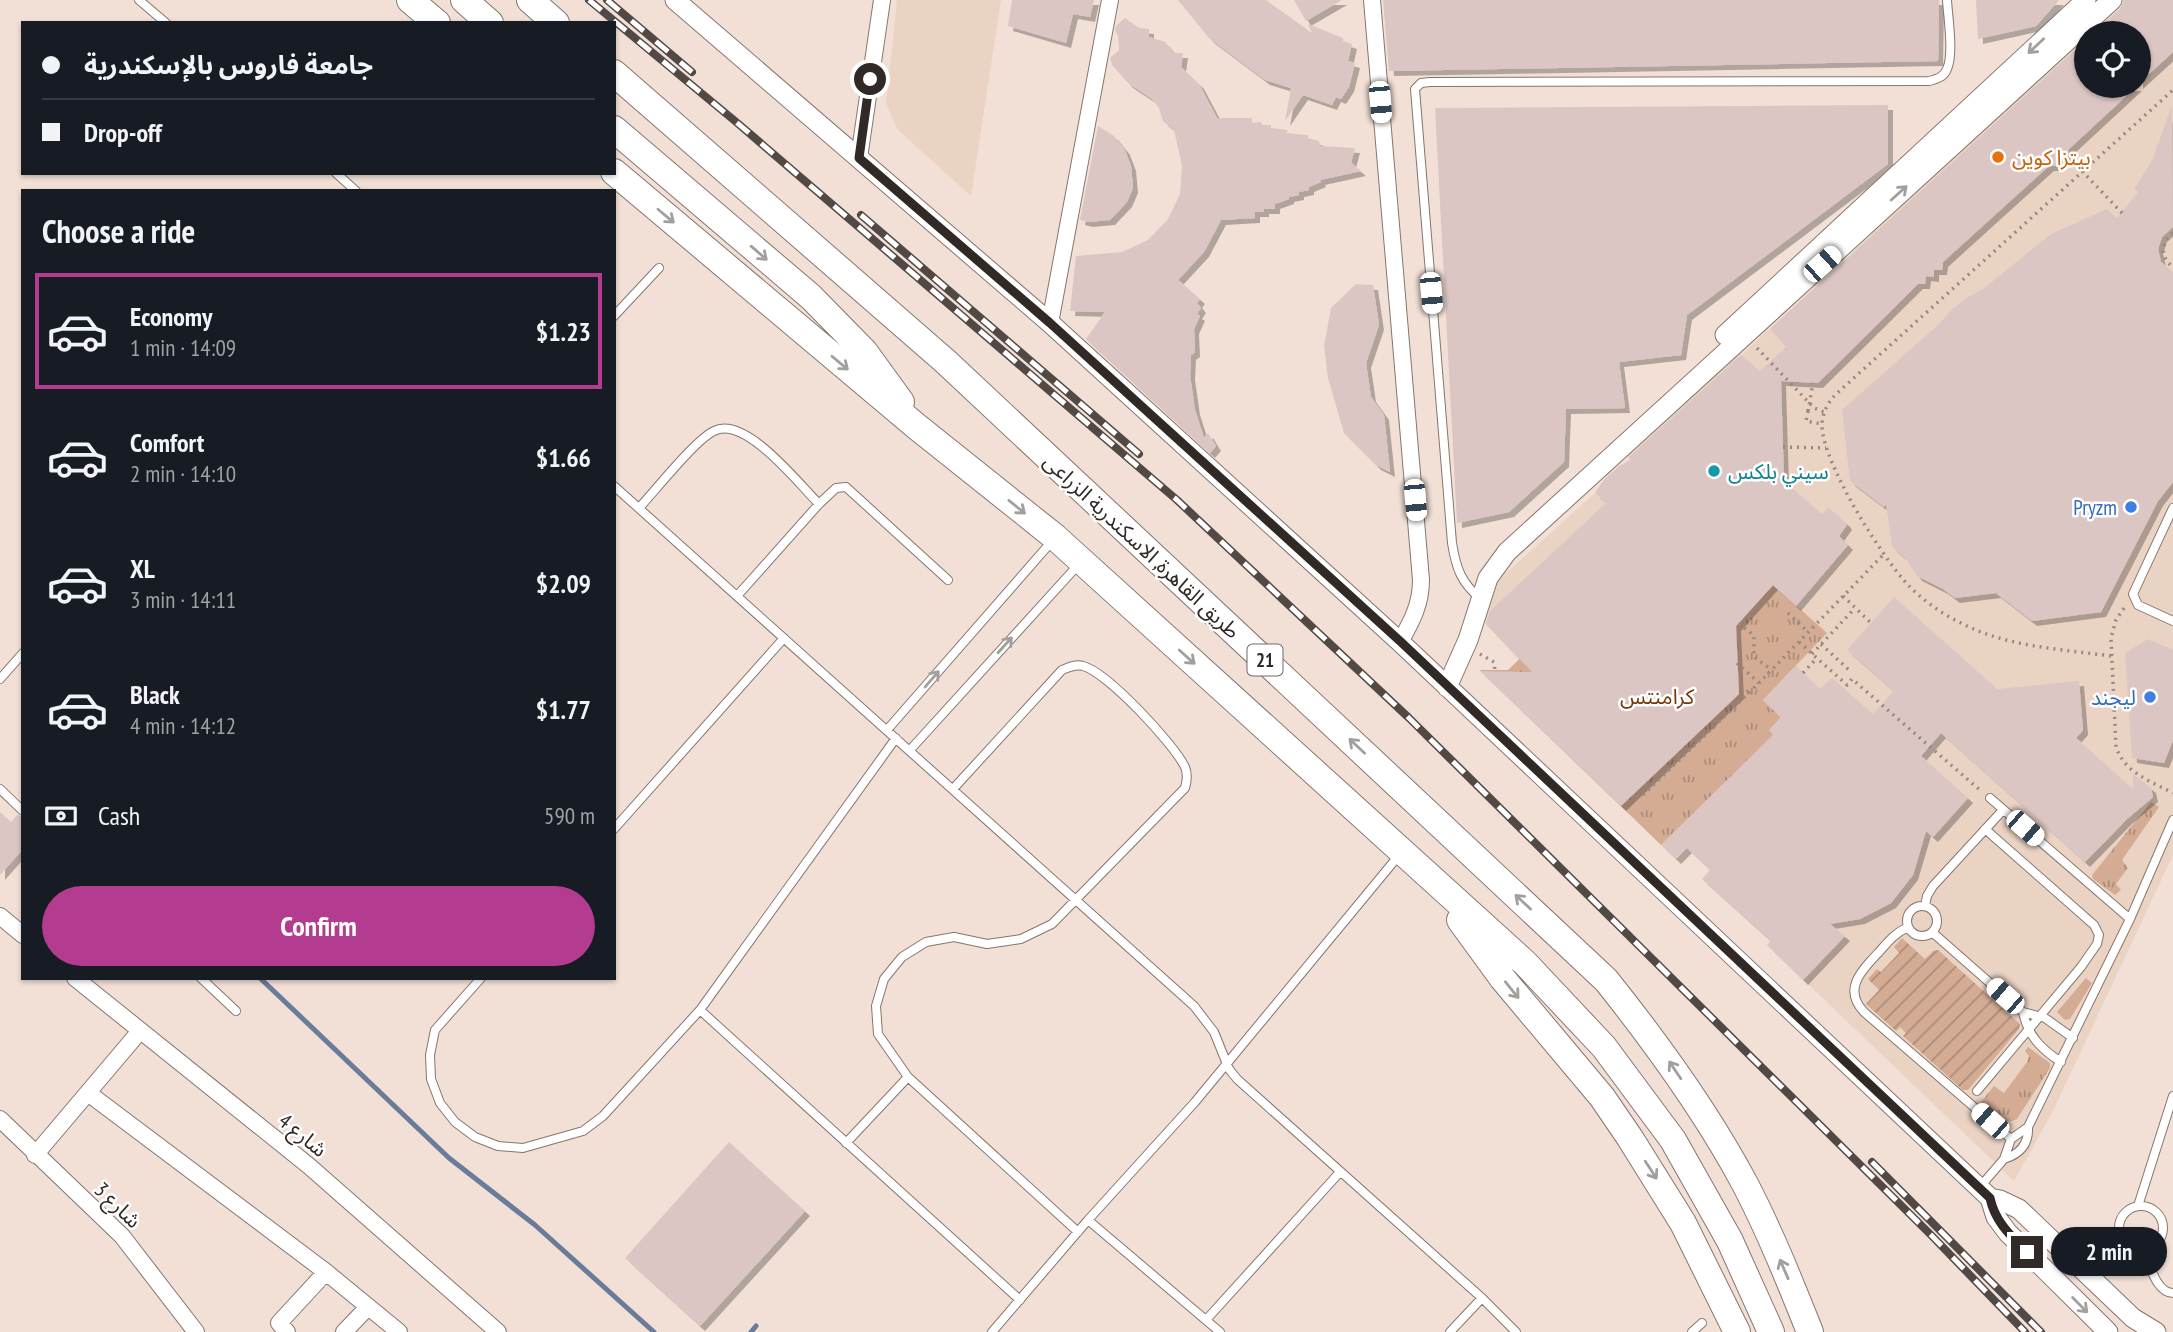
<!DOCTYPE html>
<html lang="en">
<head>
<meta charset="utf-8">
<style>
	body { margin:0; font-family:"PT Sans Narrow","Noto Sans Arabic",sans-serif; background:#20242c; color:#f1f3f6; height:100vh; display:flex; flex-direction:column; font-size:26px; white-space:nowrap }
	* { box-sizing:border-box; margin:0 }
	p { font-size:23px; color:#9ea1a6 }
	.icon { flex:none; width:38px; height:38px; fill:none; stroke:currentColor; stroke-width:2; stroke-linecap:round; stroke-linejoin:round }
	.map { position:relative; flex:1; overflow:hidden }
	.details { position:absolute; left:21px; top:189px; width:595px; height:791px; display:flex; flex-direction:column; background:#171b24; border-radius:0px; box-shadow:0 2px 5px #0004 }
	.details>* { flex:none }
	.top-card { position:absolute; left:21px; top:21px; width:595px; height:154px; border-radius:0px; box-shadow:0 2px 5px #0004; display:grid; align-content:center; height:154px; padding:0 21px; background:#171b24 }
	.controls { position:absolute; left:2074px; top:21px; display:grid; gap:14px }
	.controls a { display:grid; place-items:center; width:77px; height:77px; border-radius:50%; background:#171b24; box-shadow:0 2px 5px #0004; font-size:35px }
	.end { position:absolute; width:32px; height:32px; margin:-16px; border:9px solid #302926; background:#fff; box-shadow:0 0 0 4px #fff }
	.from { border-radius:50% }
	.bubble { position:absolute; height:49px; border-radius:24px; background:#171b24; box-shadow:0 2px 5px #0004; font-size:23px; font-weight:700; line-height:49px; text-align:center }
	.car { position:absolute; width:21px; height:42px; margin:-21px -10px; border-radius:9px; box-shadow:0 0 5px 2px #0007; background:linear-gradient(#fff 24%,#345 0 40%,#fff 0 76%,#345 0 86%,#fff 0) }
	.top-card b { display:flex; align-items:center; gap:24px; height:66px; font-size:26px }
	.top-card b+b { border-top:2px solid #363941 }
	.top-card i { width:18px; height:18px; background:#f1f3f6 }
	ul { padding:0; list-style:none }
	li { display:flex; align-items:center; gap:21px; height:116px; margin:0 14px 10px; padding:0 7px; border:4px solid transparent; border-radius:0px }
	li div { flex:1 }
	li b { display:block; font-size:26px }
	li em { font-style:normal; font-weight:700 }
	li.selected { border-color:#b43c90 }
	li>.icon { width:63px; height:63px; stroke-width:1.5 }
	h2 { padding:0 21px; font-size:32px; line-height:84px }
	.pay { display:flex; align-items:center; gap:18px; height:77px; padding:0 21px; font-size:26px }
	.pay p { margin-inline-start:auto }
	.cta { display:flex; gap:14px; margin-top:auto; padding:14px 21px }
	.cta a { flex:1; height:80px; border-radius:42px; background:#b43c90; color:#fff; font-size:28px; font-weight:700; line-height:80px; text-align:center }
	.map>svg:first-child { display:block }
	.built { fill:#ebd3c4 }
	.grass { fill:url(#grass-tufts) }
	.garden { fill:url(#garden-furrows) }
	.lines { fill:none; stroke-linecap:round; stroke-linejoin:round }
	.stream { stroke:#6a7c99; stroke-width:5 }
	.building { fill:#dbc6c4; filter:url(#shadow) }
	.service-casing { stroke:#85766d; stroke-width:10 }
	.minor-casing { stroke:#85766d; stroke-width:18 }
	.tertiary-casing { stroke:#85766d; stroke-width:21 }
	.trunk-casing { stroke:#85766d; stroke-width:28 }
	.path { stroke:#958982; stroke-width:3.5; stroke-dasharray:2 5; stroke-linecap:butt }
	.service { stroke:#fff; stroke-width:8 }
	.minor { stroke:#fff; stroke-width:16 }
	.tertiary { stroke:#fff; stroke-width:19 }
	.trunk { stroke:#fff; stroke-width:26 }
	.rail-casing { stroke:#524945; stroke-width:8 }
	.rail { stroke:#fff; stroke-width:5; stroke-dasharray:16; stroke-linecap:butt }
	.path-bridge { stroke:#958982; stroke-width:3.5; stroke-dasharray:2 5; stroke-linecap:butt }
	.oneway { stroke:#a29f9d }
	.route { stroke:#302926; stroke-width:9 }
	.food-dot { fill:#e8710a; stroke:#fff; stroke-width:2.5 }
	.culture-dot { fill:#0f9aa8; stroke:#fff; stroke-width:2.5 }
	.shop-dot { fill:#3f7fe0; stroke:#fff; stroke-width:2.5 }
	.labels { text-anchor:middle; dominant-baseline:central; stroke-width:5; stroke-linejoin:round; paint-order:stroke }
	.shield { fill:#fff; stroke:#6e6967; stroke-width:2 }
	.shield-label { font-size:19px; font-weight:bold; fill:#302926 }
	.food-label { font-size:21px; fill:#c56008; stroke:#fff; text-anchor:start }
	.culture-label { font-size:21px; fill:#0d838f; stroke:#fff; text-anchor:start }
	.shop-label { font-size:21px; fill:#366cbe; stroke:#fff; text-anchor:end }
	.street-label { font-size:21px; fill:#302926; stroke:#fff }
	.park-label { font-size:21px; fill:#733808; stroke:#fff }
</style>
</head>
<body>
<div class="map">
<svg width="2173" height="1332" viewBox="0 0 2173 1332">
	<defs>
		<pattern id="grass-tufts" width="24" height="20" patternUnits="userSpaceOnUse" patternTransform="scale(1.75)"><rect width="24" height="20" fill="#d4ac94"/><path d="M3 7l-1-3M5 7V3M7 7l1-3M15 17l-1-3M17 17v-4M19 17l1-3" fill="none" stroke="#ac8c79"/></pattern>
		<pattern id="garden-furrows" width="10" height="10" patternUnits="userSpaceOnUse" patternTransform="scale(1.75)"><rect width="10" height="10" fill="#d4ac94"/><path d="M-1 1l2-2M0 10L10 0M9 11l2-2" fill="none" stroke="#ac8c79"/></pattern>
		<filter id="shadow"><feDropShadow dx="5" dy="5" stdDeviation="0" flood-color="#0004"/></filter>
	</defs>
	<rect width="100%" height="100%" fill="#f2e0d6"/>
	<path class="built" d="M897,0h104l-30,196 -74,-67 -11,-26z
		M2123,0h50v855l-121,258 -38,68 -247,-236 3,-4 -68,-62 8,-9 -23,-22 -11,11 -196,-189h28l11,-10 -38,-41 14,-32 10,-13 90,-81 12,-18 16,-10 6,-7 -3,-3 112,-103 3,3 130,-120 1,-9h7v-8l8,1 1,-8 7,1 101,-92 2,-8 7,1 1,-8h6l2,-7h6l66,-59v47h52v-53h-46l31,-28z"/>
	<path class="grass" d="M1642,542l94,84 37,-41 54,48 -64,67 23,23 -125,122 -181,-175h28z
		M2151,802l8,5 -37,53 6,8 -12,16 5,6 -6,5 -22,-16 -1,-4z
		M2086,978l6,5 -22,36 -5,1 -8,-8z
		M2028,1047l22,16v5l-33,51c-15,8 -26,-7 -36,-17l13,-16 10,7 23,-31 2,-6 -4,-5z"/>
	<path class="garden" d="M1902,938l23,21 8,-8 5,-1 82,74 -1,5 -51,61h-5l-60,-54 3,-3 -6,-6 -4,4 -30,-27 13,-14 -11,-11 9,-10 4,3 18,-19 -5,-6z"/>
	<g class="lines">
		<path class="stream" d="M260,978l189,180 86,67 119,107
			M751,1332l5,-6"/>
	</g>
	<path class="building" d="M1012,0h82l-4,17 -17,-3 -7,29 -58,-17z
		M1178,0h88l46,33 -4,-9 35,14v3l9,3 -4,17 7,2 -6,24 -8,12 -5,-2 -4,8 -29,-10 -18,26 6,-33 -26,-8 -56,-42z
		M1294,0h48l-36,21z
		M1383,0h556l-1,61 -549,10z
		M1976,0h83l-23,26 -58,13z
		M2124,0h49v52l-35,32v-51h-44l26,-24z
		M1125,18l14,10 10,1v8l16,5 9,11h9l-2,14 18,17 18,34h35v5l9,-1 1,3h9v3l17,2 -2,3 22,2v3l11,3 1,5 35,2 -4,15 10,8 -41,9 1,2 -12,5v3l-10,2v3l-10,2v2l-14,5v5h-11v3h-9v6l-34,2 -17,32 -26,28 22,19 -3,4 4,5 -4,6 3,2 -6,13 1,23 -4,3 -1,20 5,35 9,28 4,-5 8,13 -6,7 -124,-114 19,-27 -35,-1 6,-55 46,-4 26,-12 20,-21 12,-25 2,-28 -8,-36 -11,-9 -4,-13 -7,-9 -24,-16 -16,-18 -2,-7 9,-8 -1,-14 -3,-6 1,-4z
		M2086,40v46h51l-68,63 -1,7h-8l-1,10h-10l-106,96 -1,8h-8v7l-8,-1 -1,8h-7l-100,99 -37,-2 3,100 38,33 6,-7 17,15 2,3 -8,11 9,9 -52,61 -23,-21 -37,41 3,68 -118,112 -141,-135 52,1 -46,-48 4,-13 116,-108 -11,-10 8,-12 16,-15 12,-6 -2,-3 112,-102 19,16 26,-24 -16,-18z
		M1888,105v59l-201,151 -6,40 -62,7 6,46 -59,1 -2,53 -55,50 -52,11 -22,-415z
		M2172,105l1,122 -11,10 -4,12 3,13 12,10v210l-15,19 -57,111 -69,9 -36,-28 -41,5 -12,-9 -26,-13 -12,-18 -13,-11 -6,-43 -2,3 -34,-26 -8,-71 98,-87 11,-13 17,-13 15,-8 68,-55 56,-25 9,10 22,-27 -4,-3 18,-28z
		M1098,126l16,10 11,14 6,16 2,22 -6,14 -17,18 -22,2 -8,-2z
		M1356,284l17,1 6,40 -13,38 5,34 13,18 6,57 -14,-7 -32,-32 -16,-55 -4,-32 7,-38z
		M1894,597l103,92 82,-8 4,49 -7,8 57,51v-15l18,14 2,9 -26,22 -42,43 -144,-129 -20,23 47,42 -35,39 -7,-6 -13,44 -22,28 -31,16 -30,5 15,12 -42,44 -36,-35 4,-4 -69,-62 8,-9 -23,-22 -11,11 -15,-14 112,-110 -4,-5 12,-13 -18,-17 33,-34 24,23 12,-11 41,36 21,-23 -47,-41z
		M2148,639l25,11v90l-9,23 -32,-5 -7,-105z
		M0,812l11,10 6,-7 6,2v32l-23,26z
		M729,1142l76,69 -105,115 -75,-68z"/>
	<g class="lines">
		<defs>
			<path id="service" d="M139,0l27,23
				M336,173l20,18
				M614,316l45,-48
				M614,486l580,520 20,26 15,37 8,10 245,219 34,34
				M639,508c16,-17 56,-68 75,-77 31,-16 84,52 105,73
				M2173,508l-40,86 5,11 35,16
				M737,596l82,-92 17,-16 10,-1 102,93
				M1481,599c-20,-16 -25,-31 -29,-56l-37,-454 6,-6 9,-1 499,-1c8,-2 15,-4 18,-12 7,-15 1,-52 0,-69
				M0,679l23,-26
				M887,730l166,-190
				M910,750l169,-186
				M0,789l23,22
				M953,789l109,-119c7,-3 14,-6 21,-4 24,6 91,78 102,101 3,7 2,14 0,21l-133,136 -31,15 -34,5 -33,-7 -28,5 -24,15 -18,22 -8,27 2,28 30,43 170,155
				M1990,798l140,121
				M614,829l170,-191
				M1907 921a15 15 0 1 1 30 0a15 15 0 1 1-30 0Z
				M1925,906l2,-10 6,-10 70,-76
				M1908,927c-13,6 -20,15 -29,25 -17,18 -37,37 -15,60l147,127
				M1932,932l91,80 22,6 28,20
				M201,978l35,33
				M481,978l-46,52 -5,25 1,24 9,24 15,19 20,15 23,9 25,2 60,-17 20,-15 97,-106 196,-272
				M700,1010l320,290
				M2023,1012c5,24 18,37 38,50
				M1977,1091l104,-124 16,-23 2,-9 -5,-10 -109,-96
				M846,1143l62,-66
				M2004,1159c16,-5 25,-15 24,-32l102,-208 43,-99
				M1979,1188l25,-29 7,-20 17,-12
				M2138,1206l35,-110
				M2119 1228a22 22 0 1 1 44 0a22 22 0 1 1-44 0Z
				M1088,1220l132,112
				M2143,1251c7,13 13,42 30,42
				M1206,1320l134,-148
				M992,1332l96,-112 107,-118 205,-248
				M1450,1332l32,-34
				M1692,1332l10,-9"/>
			<path id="minor" d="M1372,0l49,580c0,24 -9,41 -21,62
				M859,158l23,-158
				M1050,323l60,-323
				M0,916l23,19
				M75,978l234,188 189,166
				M88,1093l238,179 73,60
				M0,1119l122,117 74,96
				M35,1155l105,-124
				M287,1332l-8,-9 47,-51
				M344,1332l24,-25"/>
			<path id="tertiary" d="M675,0l375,323 350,319 590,556 6,19 12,16 100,99
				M1725,335l361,-335
				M1447,687l21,-47 20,-62 19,-26 605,-552
				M1990,1198l10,2 19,9 114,109 23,14"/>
			<path id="trunk" d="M410,0l27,23
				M464,0l26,23
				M530,0l26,23
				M614,73l331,288 661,619c52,65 100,131 139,204 25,48 45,98 65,148
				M614,129l197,168 53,54 37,51
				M614,172l302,254 139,111 470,426 79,84 69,93 57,101 41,91
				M1460,920l43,59 99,118 28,41 53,85 54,109"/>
		</defs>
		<use href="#service" class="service-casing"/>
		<use href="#minor" class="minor-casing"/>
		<use href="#tertiary" class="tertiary-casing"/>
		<use href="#trunk" class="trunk-casing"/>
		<path class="path" d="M2082,171l40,42
			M2173,233c-13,10 -13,24 0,34
			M1757,348l57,60 10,4
			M1808,411l-2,10 16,3
			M1783,447l43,1
			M1843,596l28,27
			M2124,608l-8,12 -5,18 5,109c9,26 34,34 57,46
			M1788,613l20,19
			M1739,623l15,13v21l18,13
			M1799,642l48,43 5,-6 129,112
			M1821,644l28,26
			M1480,654l14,8 1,9
			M1812,654l43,-46
			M2111,656c-51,-7 -104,-9 -150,-33 -19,-9 -37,-22 -52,-37 -26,-27 -89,-126 -87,-163 1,-11 6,-20 13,-28l338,-305
			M1737,663l22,20
			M1803,673l14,-15
			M1643,795l116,-112 125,-129"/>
		<use href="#service" class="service"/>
		<use href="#minor" class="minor"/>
		<use href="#tertiary" class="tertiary"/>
		<use href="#trunk" class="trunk"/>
		<defs>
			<path id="rail" d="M589,0l146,121 442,379 232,218 522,517 94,97
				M607,0l85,72
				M861,215l278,239
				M1872,1162l169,170"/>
		</defs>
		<use href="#rail" class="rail-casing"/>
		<use href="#rail" class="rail"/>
		<path class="path-bridge" d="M1808,411l5,-28"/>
	</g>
	<defs><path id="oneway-shaft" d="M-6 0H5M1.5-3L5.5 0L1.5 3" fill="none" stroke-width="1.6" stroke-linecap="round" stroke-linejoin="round" transform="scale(1.75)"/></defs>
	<g class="oneway">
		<use href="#oneway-shaft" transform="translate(2036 46) rotate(137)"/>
		<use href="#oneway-shaft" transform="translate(1899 193) rotate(-42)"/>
		<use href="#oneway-shaft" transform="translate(666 216) rotate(40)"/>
		<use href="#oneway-shaft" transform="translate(759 253) rotate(41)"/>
		<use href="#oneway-shaft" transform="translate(840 363) rotate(40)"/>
		<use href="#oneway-shaft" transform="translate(1017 507) rotate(39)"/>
		<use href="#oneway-shaft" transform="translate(1005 645) rotate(-48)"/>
		<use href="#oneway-shaft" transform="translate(1187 657) rotate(42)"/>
		<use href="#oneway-shaft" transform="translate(932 679) rotate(-49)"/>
		<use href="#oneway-shaft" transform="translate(1357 746) rotate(-137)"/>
		<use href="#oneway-shaft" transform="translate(1523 902) rotate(-137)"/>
		<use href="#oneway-shaft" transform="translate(1512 990) rotate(51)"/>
		<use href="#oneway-shaft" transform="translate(1675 1070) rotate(-124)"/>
		<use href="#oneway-shaft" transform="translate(1651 1170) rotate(57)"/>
		<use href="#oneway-shaft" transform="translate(1784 1269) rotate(-113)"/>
		<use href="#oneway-shaft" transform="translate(2080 1305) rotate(45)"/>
	</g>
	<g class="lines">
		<path class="route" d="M870,79l-11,79 191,165 351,319 589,556c5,24 21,38 37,54"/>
	</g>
	<circle class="food-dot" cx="1998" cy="157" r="7"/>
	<circle class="culture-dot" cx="1714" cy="471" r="7"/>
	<g class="shop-dot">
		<circle cx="2131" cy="507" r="7"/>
		<circle cx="2150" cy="697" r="7"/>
	</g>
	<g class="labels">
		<rect class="shield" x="1247.5" y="644.5" width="35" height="31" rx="5"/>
		<g class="shield-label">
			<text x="1265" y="660">21</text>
		</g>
		<g class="food-label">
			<text x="2012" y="157">بيتزا كوين</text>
		</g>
		<g class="culture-label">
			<text x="1728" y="471">سيني بلكس</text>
		</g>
		<g class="shop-label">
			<text x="2117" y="507">Pryzm</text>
			<text x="2136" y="697">ليجند</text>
		</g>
		<g class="street-label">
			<text transform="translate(1142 546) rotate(43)">طريق القاهرة, الاسكندرية الزراعى</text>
			<text transform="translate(303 1135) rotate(39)">شارع 4</text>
			<text transform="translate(118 1205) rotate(44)">شارع 3</text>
		</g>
		<g class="park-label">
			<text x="1657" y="696">كرامنتس</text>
		</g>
	</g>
</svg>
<div class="controls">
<a><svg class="icon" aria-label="locate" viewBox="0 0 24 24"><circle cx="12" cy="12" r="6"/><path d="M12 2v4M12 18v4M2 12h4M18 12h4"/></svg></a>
</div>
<i class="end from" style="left:870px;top:79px"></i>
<i class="end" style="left:2027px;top:1252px"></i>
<div class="bubble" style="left:2051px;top:1227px;width:116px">2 min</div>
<i class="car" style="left:1380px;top:102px;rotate:175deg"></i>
<i class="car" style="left:1822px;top:264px;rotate:48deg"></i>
<i class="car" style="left:1431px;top:293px;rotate:175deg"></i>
<i class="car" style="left:1415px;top:500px;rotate:175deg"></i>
<i class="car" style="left:2025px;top:828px;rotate:131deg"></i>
<i class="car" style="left:2005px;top:996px;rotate:311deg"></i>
<i class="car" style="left:1990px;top:1121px;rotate:311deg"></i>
<div class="top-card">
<b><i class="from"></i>جامعة فاروس بالإسكندرية</b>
<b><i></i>Drop-off</b>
</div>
<section class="details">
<h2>Choose a ride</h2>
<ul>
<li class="selected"><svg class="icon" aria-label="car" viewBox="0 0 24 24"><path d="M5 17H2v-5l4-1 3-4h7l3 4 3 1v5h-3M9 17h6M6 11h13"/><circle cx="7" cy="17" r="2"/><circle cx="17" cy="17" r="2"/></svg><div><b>Economy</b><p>1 min · 14:09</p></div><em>$1.23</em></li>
<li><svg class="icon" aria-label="car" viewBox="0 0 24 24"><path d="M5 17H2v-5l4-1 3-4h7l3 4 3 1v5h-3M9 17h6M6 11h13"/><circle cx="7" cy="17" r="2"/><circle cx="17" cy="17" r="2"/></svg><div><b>Comfort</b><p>2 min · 14:10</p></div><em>$1.66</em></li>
<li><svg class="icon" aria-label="car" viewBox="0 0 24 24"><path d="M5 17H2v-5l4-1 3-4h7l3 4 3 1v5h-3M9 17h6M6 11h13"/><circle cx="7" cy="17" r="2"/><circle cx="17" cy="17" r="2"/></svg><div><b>XL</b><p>3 min · 14:11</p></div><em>$2.09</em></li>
<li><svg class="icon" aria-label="car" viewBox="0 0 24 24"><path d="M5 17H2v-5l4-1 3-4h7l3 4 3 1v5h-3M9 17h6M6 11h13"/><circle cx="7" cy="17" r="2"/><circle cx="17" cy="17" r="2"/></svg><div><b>Black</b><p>4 min · 14:12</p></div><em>$1.77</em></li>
</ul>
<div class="pay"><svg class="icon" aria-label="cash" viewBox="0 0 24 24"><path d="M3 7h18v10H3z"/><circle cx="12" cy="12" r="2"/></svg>Cash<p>590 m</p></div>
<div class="cta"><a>Confirm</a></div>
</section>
</div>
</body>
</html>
